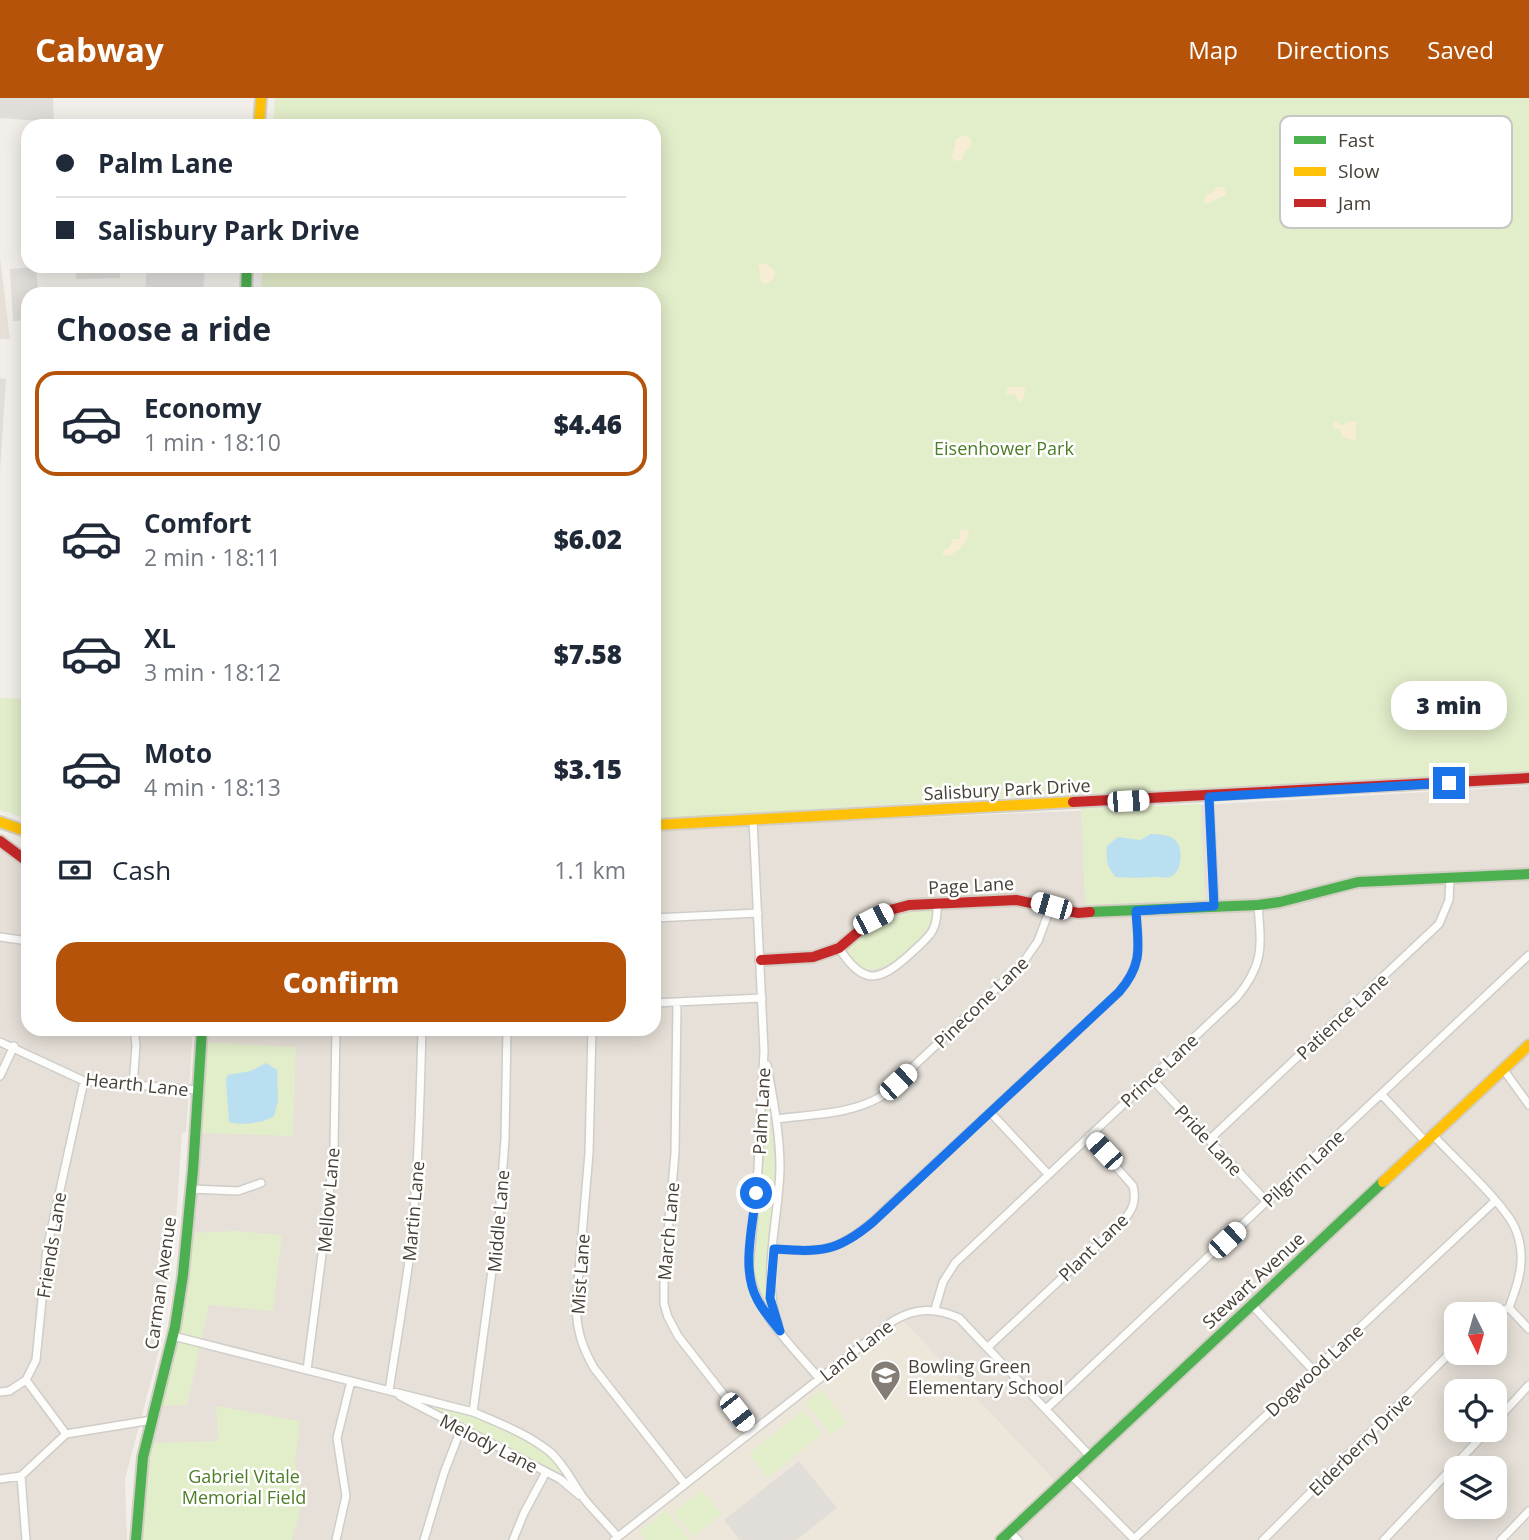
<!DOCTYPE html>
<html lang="en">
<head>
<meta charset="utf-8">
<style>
	body { margin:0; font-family:"Open Sans",sans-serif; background:#f2f2f3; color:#1f2937; height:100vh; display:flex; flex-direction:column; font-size:26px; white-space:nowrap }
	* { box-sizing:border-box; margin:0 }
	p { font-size:23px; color:#747a83 }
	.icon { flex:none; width:38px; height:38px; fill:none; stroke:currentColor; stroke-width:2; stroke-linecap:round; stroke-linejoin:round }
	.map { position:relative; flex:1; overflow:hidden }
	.panel { position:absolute; left:21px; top:189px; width:640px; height:749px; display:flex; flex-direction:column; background:#fff; border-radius:21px; box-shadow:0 4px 18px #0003 }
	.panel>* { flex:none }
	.top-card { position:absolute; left:21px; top:21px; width:640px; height:154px; border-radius:21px; box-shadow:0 4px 18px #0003; display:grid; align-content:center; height:154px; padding:0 35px; background:#fff }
	.needle { width:46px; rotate:175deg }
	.controls { position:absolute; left:1444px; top:1204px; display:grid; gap:14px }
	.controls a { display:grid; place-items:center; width:63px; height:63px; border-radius:14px; background:#fff; box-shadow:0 4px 18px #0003; font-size:35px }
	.end { position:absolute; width:32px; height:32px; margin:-16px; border:9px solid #1a73e8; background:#fff; box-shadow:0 0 0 4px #fff }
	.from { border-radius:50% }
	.bubble { position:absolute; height:49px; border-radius:21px; background:#fff; box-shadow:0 4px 18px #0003; font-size:23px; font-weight:800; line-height:49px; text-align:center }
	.car { position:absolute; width:21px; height:42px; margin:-21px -10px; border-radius:9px; box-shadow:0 0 5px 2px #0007; background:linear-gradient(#fff 24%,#345 0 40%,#fff 0 76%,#345 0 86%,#fff 0) }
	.top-card b { display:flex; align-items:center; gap:24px; height:66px; font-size:26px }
	.top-card b+b { border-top:2px solid #e0e1e3 }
	.top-card i { width:18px; height:18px; background:#1f2937 }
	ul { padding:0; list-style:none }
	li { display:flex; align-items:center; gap:21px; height:105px; margin:0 14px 10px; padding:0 21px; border:4px solid transparent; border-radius:21px }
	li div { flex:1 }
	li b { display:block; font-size:26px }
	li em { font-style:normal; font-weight:800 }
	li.selected { border-color:#b45309 }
	li>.icon { width:63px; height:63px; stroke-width:1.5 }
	h2 { padding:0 35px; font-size:32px; line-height:84px }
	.pay { display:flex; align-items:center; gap:18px; height:77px; padding:0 35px; font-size:26px }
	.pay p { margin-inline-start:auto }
	.action { display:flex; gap:14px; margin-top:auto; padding:14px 35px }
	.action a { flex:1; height:80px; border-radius:21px; background:#b45309; color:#fff; font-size:28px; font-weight:800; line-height:80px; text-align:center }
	header { display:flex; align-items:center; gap:42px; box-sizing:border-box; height:98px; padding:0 35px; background:#b45309; color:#fff }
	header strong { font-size:33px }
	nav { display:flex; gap:38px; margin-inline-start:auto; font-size:24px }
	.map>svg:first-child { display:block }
	.residential { fill:#e6e0d8; fill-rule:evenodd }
	.education { fill:#ede6da }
	.green { fill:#e2edca }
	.sand { fill:#f6edd4 }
	.parking { fill:#e1deda }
	.water { fill:#b9dff1 }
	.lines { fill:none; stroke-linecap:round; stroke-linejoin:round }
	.street-casing { stroke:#d0cdc8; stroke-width:10 }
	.fast-casing { stroke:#d3cec3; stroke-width:14 }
	.slow-casing { stroke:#d3cec3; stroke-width:14 }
	.jam-casing { stroke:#d3cec3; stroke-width:14 }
	.street { stroke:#fdfdfc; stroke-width:7 }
	.fast { stroke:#4caf50; stroke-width:10 }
	.slow { stroke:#ffc107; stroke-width:10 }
	.jam { stroke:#c62828; stroke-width:10 }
	.route { stroke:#1a73e8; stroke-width:9 }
	.labels { text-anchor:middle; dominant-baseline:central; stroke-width:5; stroke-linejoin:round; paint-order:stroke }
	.park-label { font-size:18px; fill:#4d7d26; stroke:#fff }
	.street-label { font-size:18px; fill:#484036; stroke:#fff }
	.poi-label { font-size:18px; fill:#484036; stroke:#fff; text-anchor:start }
	.key { fill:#fff; stroke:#c8c6c3; stroke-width:2 }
	.key-label { font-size:19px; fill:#484036 }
</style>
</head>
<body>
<header>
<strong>Cabway</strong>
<nav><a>Map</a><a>Directions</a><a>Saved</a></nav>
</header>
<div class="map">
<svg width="1529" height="1442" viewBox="0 0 1529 1442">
	<rect width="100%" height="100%" fill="#f2efeb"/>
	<path class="residential" d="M0,159l10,82h-10z
		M1529,688v754h-1388l6,-97 24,-92 35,-322h448l1,-199 545,-25zM1456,1216h38v39h-38zM1456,1293h38v39h-38zM1456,1370h38v39h-38z
		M0,747l28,23v161h165l-7,103 -4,1 -7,100 -14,110 -36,136 2,61h-127z"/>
	<path class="education" d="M901,1220l157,166 -60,56h-382z"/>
	<path class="green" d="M275,0h1254v675l-550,26 -324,20 -1,-525h-393l2,-28h391v-140h-381z
		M0,600l28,1v120l-28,-9z
		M1201,706l4,96 -120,8 -4,-99z
		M930,812l3,4c-2,20 -47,64 -69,54 -7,-3 -12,-11 -16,-16l1,-4c31,-28 39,-34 81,-38z
		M201,944l95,5 -3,89 -98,-3z
		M767,993l8,77 -10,114 1,21 -10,-21 -2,-17 10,-101z
		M235,1133l47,4 -9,76 -64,-6 -22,100 -31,1 33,-173z
		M821,1291l26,34 -16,12 -26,-33z
		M396,1295c50,13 109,24 151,59 13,11 23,29 33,42l-20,-15z
		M216,1308l84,15 -5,41 8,39 -11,39h-154l9,-97 71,-2z
		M803,1312l19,24 -54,44 -19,-24z
		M702,1392l20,24 -28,23 -21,-24z
		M666,1412l24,30h-44l-7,-8z"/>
	<path class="sand" d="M964,37l7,4 1,6 -7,6 -3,9 -6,1 -4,-4 4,-18z
		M1217,89h7l2,8 -20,9 -2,-3 2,-6 6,-3z
		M760,165l6,1 9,7v5l-5,7 -6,1 -5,-5 2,-6 -3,-6z
		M1008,289h18l-3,13 -5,2 -2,-7 -10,-1z
		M1335,323l9,5 1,-4 11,-1v20l-13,-4 -4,-9 -6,1v-6z
		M966,431l3,2c-1,12 -11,21 -21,25l-5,-1v-5l7,-2 2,-9h7l1,-8z"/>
	<path class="parking" d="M0,0h53l1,24 -54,-4z
		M76,168h44v12l-44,1z
		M147,168h58l-2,28h-58z
		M36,169l2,23 21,-1v5h-31v26l-15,1 -3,-52z
		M0,280l6,1 -6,93z
		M799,1363l38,47 -41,32h-56l-16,-20z"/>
	<path class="water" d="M1151,736c9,1 20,0 26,8 6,9 5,30 -7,35 -5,2 -11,-1 -16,0 -13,1 -25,1 -38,0 -10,-10 -10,-18 -9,-31l11,-9 22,3z
		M266,965l11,7 1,31 -4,15c-10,7 -33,10 -45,6l-3,-43 2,-4 23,-4z"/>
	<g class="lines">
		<defs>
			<path id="street" d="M1209,699l6,110
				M753,722l11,231 -6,118 -9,97c4,45 42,79 70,112
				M654,820l104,-5
				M0,839l28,4
				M839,850c24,37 39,35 70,7 19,-18 29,-22 28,-50
				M677,904l-2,151 -11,125v26l4,13 10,19 74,95
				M654,905l108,-5
				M592,931l-3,124 -13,154c1,24 6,40 18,61l91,116
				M0,944l84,39 114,9
				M767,967c6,34 13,68 13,103 -1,51 -19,106 -2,156
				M1503,971l26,36
				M0,978l14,-30
				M1151,980l116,124
				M133,988l3,-41 -2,-16
				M1382,997l44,47
				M990,1014l58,62
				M776,1021c36,-5 74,-4 106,-23l140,-132 16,-23 13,-35
				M1433,1037c23,25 59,57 77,84 8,12 12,28 11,42 0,16 -7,32 -12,47
				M1209,1042l230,-216 10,-24 1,-22
				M191,1091l47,2 23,-8
				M773,1151c48,3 63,4 100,-28l246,-229c25,-29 19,-46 17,-81
				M1252,1207l61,65
				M1509,1210l20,21
				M935,1211l8,-27 12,-19 282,-266c28,-34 24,-51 21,-92
				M1491,1216l18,-6
				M173,1238l300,76c26,11 55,22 77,40 15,13 23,32 35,48 10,12 22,24 32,36
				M988,1249l132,-123c12,-12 17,-22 13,-38l-44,-50
				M307,1272l21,-162 6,-62 2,-117
				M26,1282l40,54
				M389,1293c7,-46 15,-92 21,-138 8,-74 10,-149 12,-224
				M0,1294l9,-1 17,-11 10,-20 11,-111 37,-168
				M400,1298l160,83 19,16
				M1046,1311l483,-454
				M473,1314l26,-193 6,-80 2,-110
				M1494,1325l35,-38
				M1070,1376l65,66
				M21,1378l5,64
				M0,1381l21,-3 45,-42 86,-14
				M1010,1434l8,8
				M1134,1441l361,-338
				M336,1442l10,-44 -9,-58 14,-57
				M424,1442l20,-67 17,-44
				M513,1442l11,-27 22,-41
				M614,1442l279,-219c22,-13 42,-14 66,-3l131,138
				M1263,1442l193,-193
				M1384,1442l104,-110
				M1501,1442l28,-29"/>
			<path id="fast" d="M246,196l1,-28
				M1090,814l168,-7 22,-3 78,-20 171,-8
				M136,1442l7,-83 32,-130 8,-52 10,-105 9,-141
				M1001,1442l382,-358"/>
			<path id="slow" d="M259,28l2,-28
				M0,724l28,10
				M654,727l419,-23
				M1383,1084l146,-137"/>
			<path id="jam" d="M1073,704l456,-24
				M0,743l28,21
				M761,862l52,-3 26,-9 34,-29 17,-9 19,-5 107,-5 62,13 12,-1"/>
		</defs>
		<use href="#street" class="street-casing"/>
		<use href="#fast" class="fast-casing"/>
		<use href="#slow" class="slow-casing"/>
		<use href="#jam" class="jam-casing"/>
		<use href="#street" class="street"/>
		<use href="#fast" class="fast"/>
		<use href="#slow" class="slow"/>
		<use href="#jam" class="jam"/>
	</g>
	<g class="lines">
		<path class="route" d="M756,1095c-3,33 -15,76 1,106 6,12 15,22 23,32l-10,-33 4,-49c47,3 62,4 99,-27l246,-230c25,-29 19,-46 17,-81l78,-5 -5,-109 240,-14"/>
	</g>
	<defs>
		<symbol id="school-pin" viewBox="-11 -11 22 30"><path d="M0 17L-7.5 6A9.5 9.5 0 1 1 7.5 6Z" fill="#847d75" stroke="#fff"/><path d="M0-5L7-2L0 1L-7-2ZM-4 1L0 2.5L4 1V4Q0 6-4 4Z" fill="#fff"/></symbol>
	</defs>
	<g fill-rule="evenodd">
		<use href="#school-pin" x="868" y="1260" width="35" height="47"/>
	</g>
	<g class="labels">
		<g class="park-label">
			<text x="1004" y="350">Eisenhower Park</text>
			<text x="244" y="1378">Gabriel Vitale<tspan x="244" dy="21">Memorial Field</tspan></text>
		</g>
		<g class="street-label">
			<text transform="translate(1007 691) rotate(-3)">Salisbury Park Drive</text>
			<text transform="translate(971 787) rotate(-3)">Page Lane</text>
			<text transform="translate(981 904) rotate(-44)">Pinecone Lane</text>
			<text transform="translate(1342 918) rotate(-43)">Patience Lane</text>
			<text transform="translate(1159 972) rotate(-43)">Prince Lane</text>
			<text transform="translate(137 986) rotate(6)">Hearth Lane</text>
			<text transform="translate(761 1013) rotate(-87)">Palm Lane</text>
			<text transform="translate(1209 1042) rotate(47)">Pride Lane</text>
			<text transform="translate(1303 1070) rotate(-43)">Pilgrim Lane</text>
			<text transform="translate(328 1102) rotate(-85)">Mellow Lane</text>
			<text transform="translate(413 1113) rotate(-85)">Martin Lane</text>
			<text transform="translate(498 1123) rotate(-85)">Middle Lane</text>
			<text transform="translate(668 1133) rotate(-85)">March Lane</text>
			<text transform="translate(51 1147) rotate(-81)">Friends Lane</text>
			<text transform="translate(1093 1149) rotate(-44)">Plant Lane</text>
			<text transform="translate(580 1176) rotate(-86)">Mist Lane</text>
			<text transform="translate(1253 1182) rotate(-43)">Stewart Avenue</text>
			<text transform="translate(160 1185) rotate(-82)">Carman Avenue</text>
			<text transform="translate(856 1252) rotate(-38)">Land Lane</text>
			<text transform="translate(1314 1272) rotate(-43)">Dogwood Lane</text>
			<text transform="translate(489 1345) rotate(27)">Melody Lane</text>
			<text transform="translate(1360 1346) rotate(-45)">Elderberry Drive</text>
		</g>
		<g class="poi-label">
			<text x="908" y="1268">Bowling Green<tspan x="908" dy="21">Elementary School</tspan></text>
		</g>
	</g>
	<rect x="1280" y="18" width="232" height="112" rx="10" class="key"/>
	<rect x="1294" y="38" width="32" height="8" fill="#4caf50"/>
	<rect x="1294" y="69" width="32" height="9" fill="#ffc107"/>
	<rect x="1294" y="101" width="32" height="8" fill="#c62828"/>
	<g class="key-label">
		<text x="1338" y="49">Fast</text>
		<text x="1338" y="80">Slow</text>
		<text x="1338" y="112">Jam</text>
	</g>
</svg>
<div class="controls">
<a><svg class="needle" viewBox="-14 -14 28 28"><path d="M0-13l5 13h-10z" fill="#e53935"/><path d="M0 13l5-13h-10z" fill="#747a83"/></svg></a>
<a><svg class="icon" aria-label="locate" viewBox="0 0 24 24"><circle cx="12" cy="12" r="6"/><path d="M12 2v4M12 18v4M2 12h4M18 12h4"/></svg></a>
<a><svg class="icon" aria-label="layers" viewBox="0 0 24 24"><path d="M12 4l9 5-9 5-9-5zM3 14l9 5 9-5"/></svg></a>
</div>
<i class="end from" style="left:756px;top:1095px"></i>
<i class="end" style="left:1449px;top:685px"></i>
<div class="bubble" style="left:1391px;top:583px;width:116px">3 min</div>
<i class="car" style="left:1128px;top:703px;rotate:87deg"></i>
<i class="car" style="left:1051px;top:808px;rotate:286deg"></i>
<i class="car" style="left:873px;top:821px;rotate:63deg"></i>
<i class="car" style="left:898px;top:984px;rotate:47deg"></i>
<i class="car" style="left:1104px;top:1053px;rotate:317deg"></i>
<i class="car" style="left:1227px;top:1142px;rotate:47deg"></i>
<i class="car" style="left:737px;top:1314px;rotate:142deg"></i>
<div class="top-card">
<b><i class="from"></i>Palm Lane</b>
<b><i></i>Salisbury Park Drive</b>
</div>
<section class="panel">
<h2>Choose a ride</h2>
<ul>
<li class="selected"><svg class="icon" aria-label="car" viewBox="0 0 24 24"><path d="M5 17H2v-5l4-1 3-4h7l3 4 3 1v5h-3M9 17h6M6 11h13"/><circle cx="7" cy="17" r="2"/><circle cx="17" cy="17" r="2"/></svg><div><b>Economy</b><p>1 min · 18:10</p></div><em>$4.46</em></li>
<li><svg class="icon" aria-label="car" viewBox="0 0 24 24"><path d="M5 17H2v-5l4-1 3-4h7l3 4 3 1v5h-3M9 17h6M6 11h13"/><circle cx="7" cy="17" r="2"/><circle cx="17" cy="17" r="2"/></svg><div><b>Comfort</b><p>2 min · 18:11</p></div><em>$6.02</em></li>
<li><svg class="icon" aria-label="car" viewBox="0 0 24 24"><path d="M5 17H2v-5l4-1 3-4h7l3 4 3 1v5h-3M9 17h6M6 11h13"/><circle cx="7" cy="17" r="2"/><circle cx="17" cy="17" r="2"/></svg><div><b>XL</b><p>3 min · 18:12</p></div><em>$7.58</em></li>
<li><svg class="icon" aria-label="car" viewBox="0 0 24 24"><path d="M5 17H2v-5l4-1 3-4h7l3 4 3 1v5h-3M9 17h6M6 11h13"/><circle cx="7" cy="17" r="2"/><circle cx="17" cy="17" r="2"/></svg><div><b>Moto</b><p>4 min · 18:13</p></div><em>$3.15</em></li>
</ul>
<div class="pay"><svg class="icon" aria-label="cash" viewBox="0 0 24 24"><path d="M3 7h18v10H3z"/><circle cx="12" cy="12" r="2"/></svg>Cash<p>1.1 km</p></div>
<div class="action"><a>Confirm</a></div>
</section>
</div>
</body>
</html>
